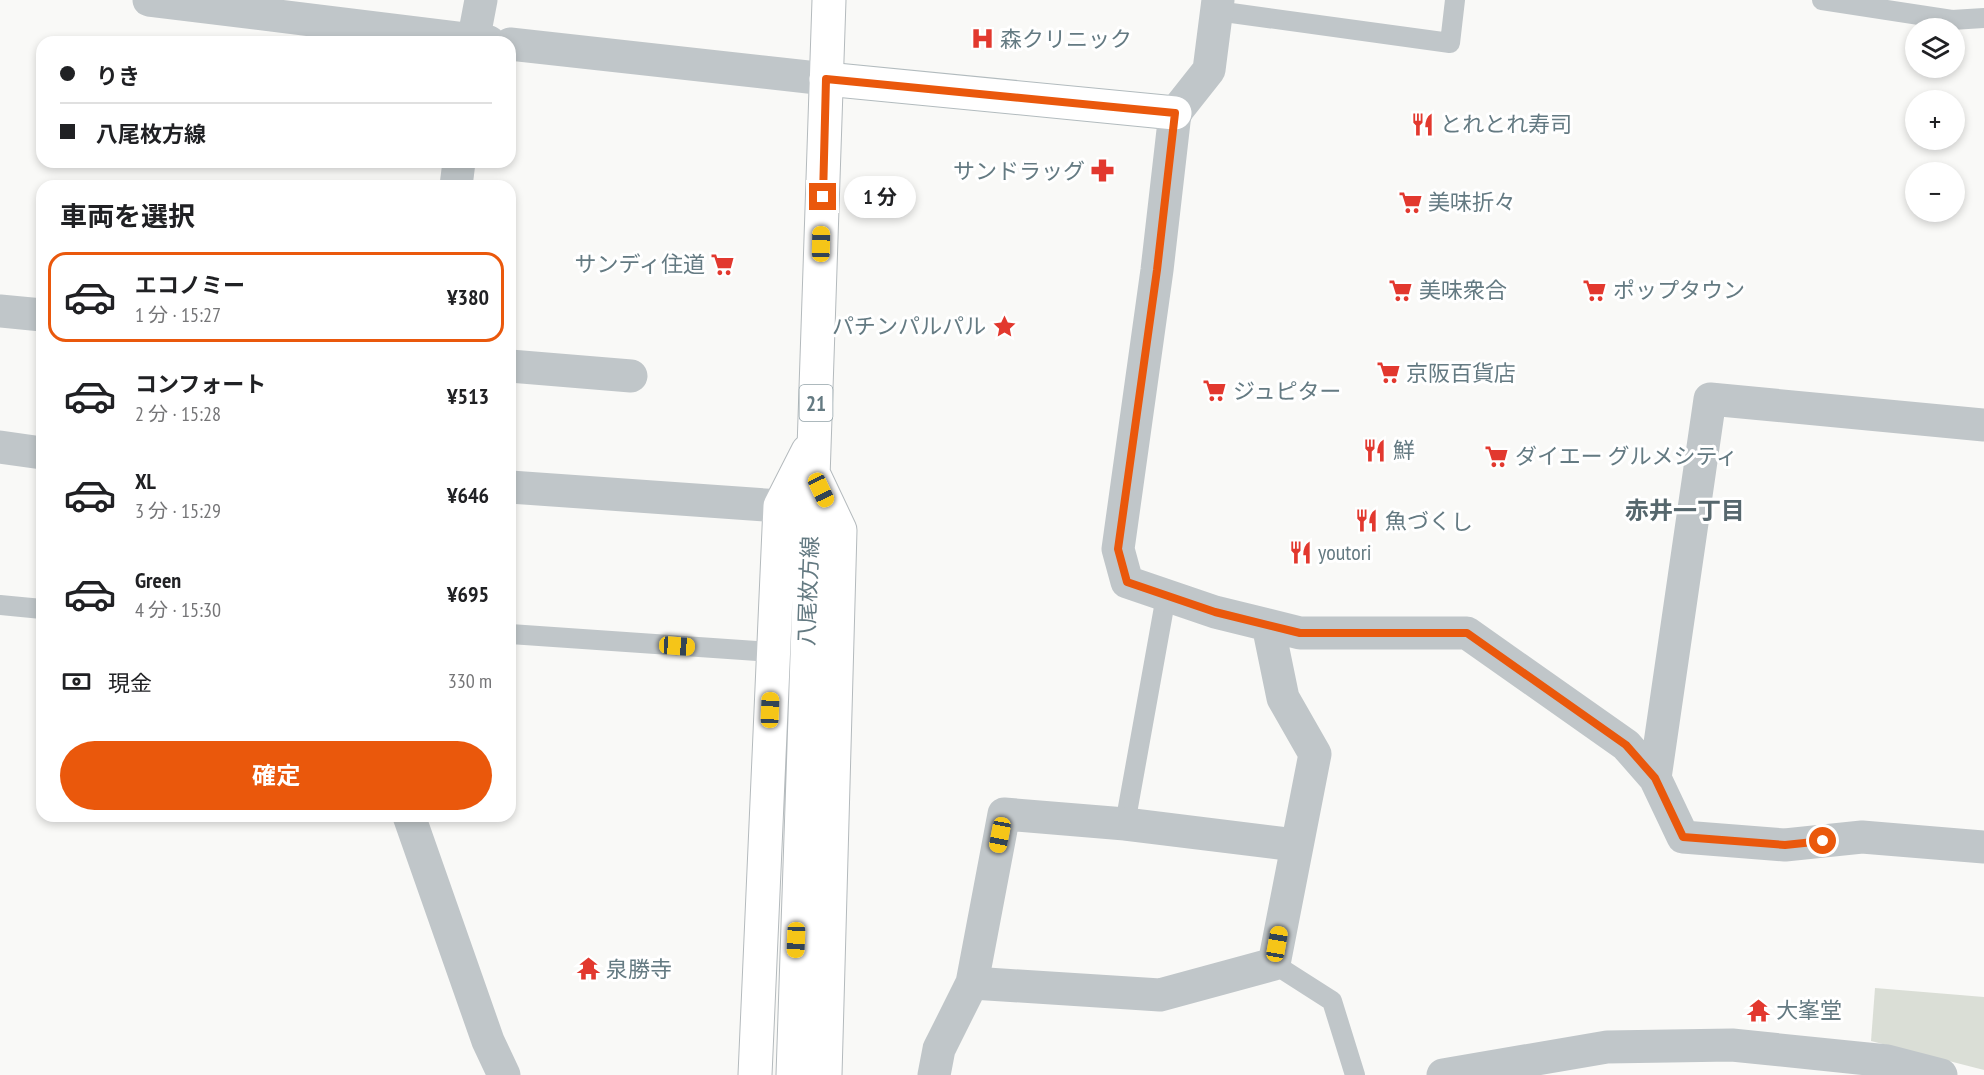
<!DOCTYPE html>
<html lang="ja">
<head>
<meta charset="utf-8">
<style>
	body { margin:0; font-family:"PT Sans Narrow","Noto Sans JP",sans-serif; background:#f6f6f6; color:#202124; height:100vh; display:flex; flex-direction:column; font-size:22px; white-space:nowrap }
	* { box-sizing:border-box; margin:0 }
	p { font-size:20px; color:#757577 }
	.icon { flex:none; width:33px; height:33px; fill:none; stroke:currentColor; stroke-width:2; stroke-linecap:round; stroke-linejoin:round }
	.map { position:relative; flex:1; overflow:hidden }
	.sheet { position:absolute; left:36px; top:180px; width:480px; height:642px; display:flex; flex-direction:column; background:#fff; border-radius:18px; box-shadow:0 3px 9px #0003 }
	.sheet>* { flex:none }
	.hud { position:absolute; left:36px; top:36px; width:480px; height:132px; border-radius:18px; box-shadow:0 3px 9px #0003; display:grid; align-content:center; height:132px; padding:0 24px; background:#fff }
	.fabs { position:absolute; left:1905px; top:18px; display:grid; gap:12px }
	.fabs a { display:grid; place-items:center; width:60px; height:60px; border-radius:50%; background:#fff; box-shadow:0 3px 9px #0003; font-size:30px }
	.end { position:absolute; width:27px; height:27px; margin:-14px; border:8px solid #ea580c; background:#fff; box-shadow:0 0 0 3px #fff }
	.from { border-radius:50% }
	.bubble { position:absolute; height:42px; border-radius:21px; background:#fff; box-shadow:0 3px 9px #0003; font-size:20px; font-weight:700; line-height:42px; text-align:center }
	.car { position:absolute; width:18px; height:36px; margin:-18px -9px; border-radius:8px; box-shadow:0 0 4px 2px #0007; background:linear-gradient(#f5c518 24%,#345 0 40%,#f5c518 0 76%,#345 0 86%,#f5c518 0) }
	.hud b { display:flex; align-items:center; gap:21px; height:57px; font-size:22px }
	.hud b+b { border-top:2px solid #e0e0e0 }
	.hud i { width:15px; height:15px; background:#202124 }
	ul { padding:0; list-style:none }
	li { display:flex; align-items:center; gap:18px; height:90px; margin:0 12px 9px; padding:0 12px; border:3px solid transparent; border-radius:18px }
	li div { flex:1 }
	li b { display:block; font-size:22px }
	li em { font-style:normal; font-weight:700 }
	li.active { border-color:#ea580c }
	li>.icon { width:54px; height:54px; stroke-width:1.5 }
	h2 { padding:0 24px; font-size:27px; line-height:72px }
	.pay { display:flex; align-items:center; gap:15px; height:66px; padding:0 24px; font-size:22px }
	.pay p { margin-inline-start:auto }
	.button { display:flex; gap:12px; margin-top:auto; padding:12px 24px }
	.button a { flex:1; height:69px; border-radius:36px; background:#ea580c; color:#fff; font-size:24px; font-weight:700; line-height:69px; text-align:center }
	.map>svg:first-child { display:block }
	.green { fill:#daded6 }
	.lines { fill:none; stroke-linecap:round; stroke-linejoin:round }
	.secondary-casing { stroke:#b2bbbe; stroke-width:35 }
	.primary-casing { stroke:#b4babd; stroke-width:35 }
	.lane { stroke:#c0c6c9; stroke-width:20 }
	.street { stroke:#c0c6c9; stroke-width:33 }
	.secondary { stroke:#fff; stroke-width:33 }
	.primary { stroke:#fff; stroke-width:33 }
	.route { stroke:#ea580c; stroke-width:8 }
	.labels { text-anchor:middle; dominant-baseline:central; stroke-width:6; stroke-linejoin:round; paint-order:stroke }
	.shield { fill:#fff; stroke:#92a2a8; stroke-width:1.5 }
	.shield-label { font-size:21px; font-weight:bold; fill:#647a82 }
	.poi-label { font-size:22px; fill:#647a82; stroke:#fff; text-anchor:start }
	.street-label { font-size:22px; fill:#647a82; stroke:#fff }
	.neighbourhood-label { font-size:24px; font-weight:bold; fill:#56676d; stroke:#fff }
</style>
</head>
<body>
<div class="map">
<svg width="1984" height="1075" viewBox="0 0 1984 1075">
	<rect width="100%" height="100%" fill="#f9f9f7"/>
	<path class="green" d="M1875,988l109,9v73l-113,-29z"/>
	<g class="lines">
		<defs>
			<path id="secondary" d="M826,79l349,34"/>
			<path id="primary" d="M814,475l26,55 -15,545
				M755,1075l25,-569 28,-55
				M793,1075l36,-1075"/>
		</defs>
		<use href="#secondary" class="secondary-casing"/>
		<use href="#primary" class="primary-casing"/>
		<path class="lane" d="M1822,0l130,20 32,-2
			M1217,11l233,32 5,-43
			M0,605l42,4
			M510,634l262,18
			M1125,824l41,-228
			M1274,964l58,37 23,74"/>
		<path class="street" d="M149,0l340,42
			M1218,0l-9,70 -34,43 -18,157 -39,279 9,33 88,30 85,21h167l159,112 29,33 28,59 102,8 77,-8 122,10
			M473,42l8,-42
			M510,44l316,35
			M456,186l3,-24
			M0,311l42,4
			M510,366l121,10
			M0,447l42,6
			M510,487l270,19
			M1655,778l55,-379 274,26
			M409,816l79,225 16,34
			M972,983l188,12 114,-31 41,-210 -32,-56 -15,-73
			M934,1075l5,-26 33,-66 32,-169 121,10 170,21
			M1443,1075l164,-28 125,-2 155,16 54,14"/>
		<use href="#secondary" class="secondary"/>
		<use href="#primary" class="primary"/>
	</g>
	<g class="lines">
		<path class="route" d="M823,197l3,-118 349,34 -18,157 -39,279 9,33 88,30 85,21h167l159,112 29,33 28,59 102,8 38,-4"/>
	</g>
	<defs>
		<symbol id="hospital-bare" viewBox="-9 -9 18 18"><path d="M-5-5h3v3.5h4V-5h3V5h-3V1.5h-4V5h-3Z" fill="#e2382e" stroke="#fff" stroke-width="2.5" paint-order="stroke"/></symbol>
		<symbol id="restaurant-bare" viewBox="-9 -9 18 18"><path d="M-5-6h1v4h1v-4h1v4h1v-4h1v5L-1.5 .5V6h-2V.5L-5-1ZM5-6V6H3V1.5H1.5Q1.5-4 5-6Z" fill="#e2382e" stroke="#fff" stroke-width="2.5" paint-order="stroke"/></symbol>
		<symbol id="pharmacy-bare" viewBox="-9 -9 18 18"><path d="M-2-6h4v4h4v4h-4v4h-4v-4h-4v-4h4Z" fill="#e2382e" stroke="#fff" stroke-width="2.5" paint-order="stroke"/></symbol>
		<symbol id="supermarket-bare" viewBox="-9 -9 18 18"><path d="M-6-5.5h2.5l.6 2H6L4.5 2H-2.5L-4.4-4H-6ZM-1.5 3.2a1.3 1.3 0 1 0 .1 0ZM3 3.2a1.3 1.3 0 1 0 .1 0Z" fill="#e2382e" stroke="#fff" stroke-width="2.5" paint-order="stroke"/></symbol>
		<symbol id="sight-bare" viewBox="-9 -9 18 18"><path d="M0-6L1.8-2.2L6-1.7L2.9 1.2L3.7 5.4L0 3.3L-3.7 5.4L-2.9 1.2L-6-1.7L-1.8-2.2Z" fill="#e2382e" stroke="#fff" stroke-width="2.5" paint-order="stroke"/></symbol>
		<symbol id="temple-bare" viewBox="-9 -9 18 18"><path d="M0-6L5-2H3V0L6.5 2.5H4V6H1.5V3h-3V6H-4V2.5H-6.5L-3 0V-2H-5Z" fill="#e2382e" stroke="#fff" stroke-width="2.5" paint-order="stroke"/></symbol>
	</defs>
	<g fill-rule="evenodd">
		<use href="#hospital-bare" x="966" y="22" width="33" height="33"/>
		<use href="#restaurant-bare" x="1406" y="108" width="33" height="33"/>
		<use href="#pharmacy-bare" x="1086" y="154" width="33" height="33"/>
		<use href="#supermarket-bare" x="1394" y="186" width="33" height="33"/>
		<use href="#supermarket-bare" x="706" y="248" width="33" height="33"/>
		<use href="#supermarket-bare" x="1384" y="274" width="33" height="33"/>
		<use href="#supermarket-bare" x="1578" y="274" width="33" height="33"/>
		<use href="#sight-bare" x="988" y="310" width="33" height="33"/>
		<use href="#supermarket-bare" x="1372" y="356" width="33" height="33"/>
		<use href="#supermarket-bare" x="1198" y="374" width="33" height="33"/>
		<use href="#restaurant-bare" x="1358" y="434" width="33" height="33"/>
		<use href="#supermarket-bare" x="1480" y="440" width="33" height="33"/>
		<use href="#restaurant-bare" x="1350" y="504" width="33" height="33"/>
		<use href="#restaurant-bare" x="1284" y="536" width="33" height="33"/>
		<use href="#temple-bare" x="572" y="952" width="33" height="33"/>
		<use href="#temple-bare" x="1742" y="994" width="33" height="33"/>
	</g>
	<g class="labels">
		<rect class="shield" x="799.5" y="385" width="33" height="36" rx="4.5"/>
		<g class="shield-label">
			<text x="816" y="403">21</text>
		</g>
		<g class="poi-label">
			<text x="1000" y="39">森クリニック</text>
			<text x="1440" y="124">とれとれ寿司</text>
			<text x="1085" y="171" text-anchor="end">サンドラッグ</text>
			<text x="1428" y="202">美味折々</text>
			<text x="705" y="264" text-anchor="end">サンディ住道</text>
			<text x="1419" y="290">美味衆合</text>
			<text x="1613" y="290">ポップタウン</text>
			<text x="986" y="326" text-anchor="end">パチンパルパル</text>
			<text x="1406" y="373">京阪百貨店</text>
			<text x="1233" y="391">ジュピター</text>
			<text x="1393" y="450">鮮</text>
			<text x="1515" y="456">ダイエー グルメシティ</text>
			<text x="1385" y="521">魚づくし</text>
			<text x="1318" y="552">youtori</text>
			<text x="606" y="969">泉勝寺</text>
			<text x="1776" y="1010">大峯堂</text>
		</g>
		<g class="street-label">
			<text transform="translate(808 591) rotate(-88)">八尾枚方線</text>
		</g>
		<g class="neighbourhood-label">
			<text x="1685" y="510">赤井一丁目</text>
		</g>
	</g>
</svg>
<div class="fabs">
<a><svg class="icon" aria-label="layers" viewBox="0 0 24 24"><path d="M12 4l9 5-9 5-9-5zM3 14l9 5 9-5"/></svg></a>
<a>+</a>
<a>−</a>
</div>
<i class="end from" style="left:1823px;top:841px"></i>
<i class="end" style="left:823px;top:197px"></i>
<div class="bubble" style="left:844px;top:176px;width:72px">1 分</div>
<i class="car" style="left:821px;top:244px;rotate:1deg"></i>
<i class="car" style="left:821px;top:490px;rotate:155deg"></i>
<i class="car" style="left:677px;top:646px;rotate:94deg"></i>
<i class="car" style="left:770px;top:710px;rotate:2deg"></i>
<i class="car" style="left:1000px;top:835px;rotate:191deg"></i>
<i class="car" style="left:796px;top:940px;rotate:182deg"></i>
<i class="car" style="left:1277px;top:944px;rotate:10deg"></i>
<div class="hud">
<b><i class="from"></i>りき</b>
<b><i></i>八尾枚方線</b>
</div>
<section class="sheet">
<h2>車両を選択</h2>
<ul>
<li class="active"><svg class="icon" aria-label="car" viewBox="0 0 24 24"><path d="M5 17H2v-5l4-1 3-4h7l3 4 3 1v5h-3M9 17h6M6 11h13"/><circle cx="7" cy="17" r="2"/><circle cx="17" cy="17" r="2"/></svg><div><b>エコノミー</b><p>1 分 · 15:27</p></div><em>¥380</em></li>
<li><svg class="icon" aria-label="car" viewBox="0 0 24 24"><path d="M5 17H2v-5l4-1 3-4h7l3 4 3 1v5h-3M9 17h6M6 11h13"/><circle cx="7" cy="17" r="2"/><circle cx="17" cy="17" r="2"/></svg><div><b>コンフォート</b><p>2 分 · 15:28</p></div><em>¥513</em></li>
<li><svg class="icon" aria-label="car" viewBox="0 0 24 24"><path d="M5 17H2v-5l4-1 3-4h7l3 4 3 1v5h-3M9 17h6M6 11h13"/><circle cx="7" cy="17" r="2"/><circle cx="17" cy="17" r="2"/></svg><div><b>XL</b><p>3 分 · 15:29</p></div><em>¥646</em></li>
<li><svg class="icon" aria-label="car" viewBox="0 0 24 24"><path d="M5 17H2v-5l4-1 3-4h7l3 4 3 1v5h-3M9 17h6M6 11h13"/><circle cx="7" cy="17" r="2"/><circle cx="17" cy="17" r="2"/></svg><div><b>Green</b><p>4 分 · 15:30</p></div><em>¥695</em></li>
</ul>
<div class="pay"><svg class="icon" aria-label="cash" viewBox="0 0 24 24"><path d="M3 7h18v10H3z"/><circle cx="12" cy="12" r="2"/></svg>現金<p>330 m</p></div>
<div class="button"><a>確定</a></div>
</section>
</div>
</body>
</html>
